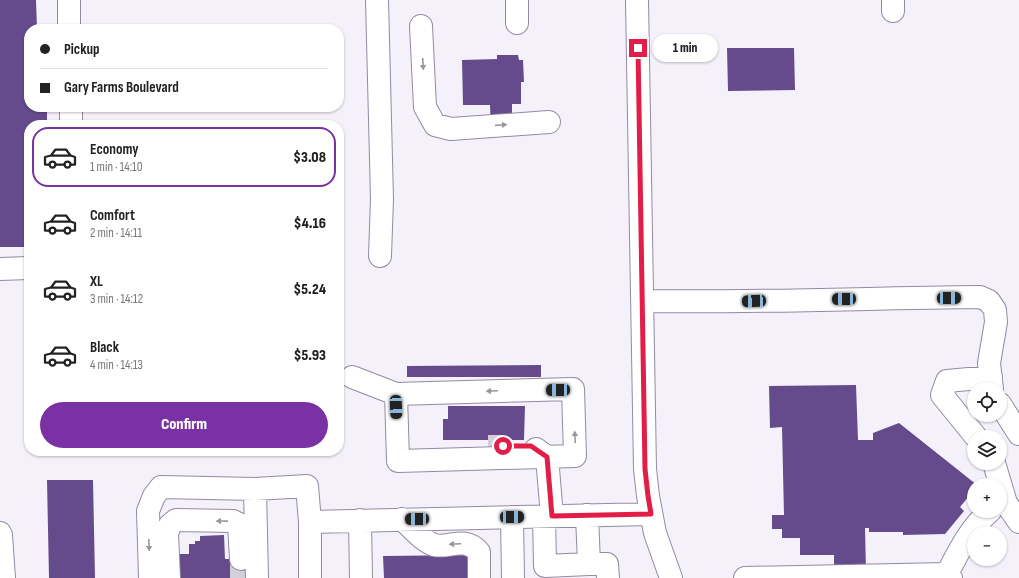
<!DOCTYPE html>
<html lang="en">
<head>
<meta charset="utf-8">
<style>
	body { margin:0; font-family:"Sofia Sans Condensed",sans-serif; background:#f2f2f2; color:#222; height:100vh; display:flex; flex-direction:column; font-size:15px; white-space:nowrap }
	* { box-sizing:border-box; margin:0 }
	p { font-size:13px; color:#767676 }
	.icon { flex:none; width:22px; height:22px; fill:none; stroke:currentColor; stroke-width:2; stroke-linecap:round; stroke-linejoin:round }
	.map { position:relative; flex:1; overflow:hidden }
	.drawer { position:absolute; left:24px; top:120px; width:320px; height:336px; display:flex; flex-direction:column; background:#fff; border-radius:16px; box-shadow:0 1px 3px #0004 }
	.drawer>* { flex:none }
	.banner { position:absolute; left:24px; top:24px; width:320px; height:88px; border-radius:16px; box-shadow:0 1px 3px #0004; display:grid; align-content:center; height:88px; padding:0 16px; background:#fff }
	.buttons { position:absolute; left:967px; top:382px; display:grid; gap:8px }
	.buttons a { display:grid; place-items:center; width:40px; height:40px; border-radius:50%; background:#fff; box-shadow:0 1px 3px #0004; font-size:20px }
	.end { position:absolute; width:18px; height:18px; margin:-9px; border:5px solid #e11d48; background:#fff; box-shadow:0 0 0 2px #fff }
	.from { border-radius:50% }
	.bubble { position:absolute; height:28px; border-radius:14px; background:#fff; box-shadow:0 1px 3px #0004; font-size:13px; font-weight:800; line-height:28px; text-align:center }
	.car { position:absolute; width:12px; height:24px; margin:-12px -6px; border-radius:5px; box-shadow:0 0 3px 1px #0007; background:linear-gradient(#222 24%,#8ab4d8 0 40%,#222 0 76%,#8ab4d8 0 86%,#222 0) }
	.banner b { display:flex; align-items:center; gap:14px; height:38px; font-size:15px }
	.banner b+b { border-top:1px solid #e0e0e0 }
	.banner i { width:10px; height:10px; background:#222 }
	ul { padding:7px 0 0; list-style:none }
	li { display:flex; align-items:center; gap:12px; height:60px; margin:0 8px 6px; padding:0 8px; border:2px solid transparent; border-radius:16px }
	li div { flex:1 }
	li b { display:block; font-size:15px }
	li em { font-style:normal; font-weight:800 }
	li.on { border-color:#7a31a4 }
	li>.icon { width:36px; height:36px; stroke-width:1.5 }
	.button { display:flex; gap:8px; margin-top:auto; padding:8px 16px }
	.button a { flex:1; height:46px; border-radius:24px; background:#7a31a4; color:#fff; font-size:16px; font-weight:800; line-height:46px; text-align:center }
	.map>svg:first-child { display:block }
	.building { fill:#654b8b }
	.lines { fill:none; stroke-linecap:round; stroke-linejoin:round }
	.minor-tunnel { stroke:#d3d0da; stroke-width:22; stroke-dasharray:22 11; stroke-linecap:butt }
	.minor-casing { stroke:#938aa2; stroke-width:24 }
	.minor { stroke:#fff; stroke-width:22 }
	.oneway { fill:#98969a }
	.route { stroke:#e11d48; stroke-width:5 }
</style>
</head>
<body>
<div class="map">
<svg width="1019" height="578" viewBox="0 0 1019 578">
	<rect width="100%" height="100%" fill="#f4f1fb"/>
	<path class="building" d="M0,0h36l1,29h-8v78h18v18h-18v122h-29z
		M727,48h67l1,42 -67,1z
		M497,55h21l1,5h4l1,22h-3v22h-9v28h-21l-1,-27h-27l-1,-45 35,-1z
		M541,365v12h-134v-11z
		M856,385l2,55h15v-7l26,-10 78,62h-3v5l-14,17 4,4 -19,23 -42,1v-3h-34v-4h-4l1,43h-32v-16h-34v-17h-18v-9h-10v-14h12l-2,-88 -12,1 -1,-42z
		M448,406h77l-1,34h-81v-21h5z
		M47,480h46l2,98h-46z
		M224,535l1,24h22v19h-70v-24h12v-10h6v-3h5v-5z
		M472,555l1,23h-89l-1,-22z"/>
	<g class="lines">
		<path class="minor-tunnel" d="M488,446h15
			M241,559v19"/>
		<defs>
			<path id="minor" d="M69,0v29
				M377,0l5,199 -2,57
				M637,0l8,469 3,27 7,37 16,45
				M893,0v11
				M517,23v-23
				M421,26l4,81 10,18 16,4 98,-7
				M71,107v18
				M0,269l29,-1
				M643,301c112,2 225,-3 337,-4l9,4 6,9 1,12 -7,41 3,26
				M352,377l44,17 177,-5 2,67 -177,5 -2,-67
				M1000,404l19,30
				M976,437l-34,-42 5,-14 44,-4
				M536,449l11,8 5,59
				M994,463l12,40 13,19
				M255,489l2,89
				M587,515l2,49h18l1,14
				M544,516l1,50 44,-2
				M512,517l1,61
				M402,519c9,8 20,22 32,26 15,4 30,-10 45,7v26
				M360,520l1,58
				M310,522l341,-8
				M0,533l1,2 3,43
				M947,574c12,-23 23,-46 43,-63
				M150,578l-2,-67 6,-15 7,-9 94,2 52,-3 3,36v56
				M169,578l-2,-44 3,-9 6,-5 57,1 6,3 2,35
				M745,578l202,-4 4,4"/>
		</defs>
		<use href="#minor" class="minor-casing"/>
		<use href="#minor" class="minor"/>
	</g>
	<defs><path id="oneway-solid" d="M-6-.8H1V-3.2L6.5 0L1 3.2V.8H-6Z"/></defs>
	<g class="oneway">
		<use href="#oneway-solid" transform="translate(423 64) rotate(87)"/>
		<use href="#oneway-solid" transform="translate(501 125) rotate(-4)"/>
		<use href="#oneway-solid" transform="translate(492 391) rotate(178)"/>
		<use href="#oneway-solid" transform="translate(575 437) rotate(-92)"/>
		<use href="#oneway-solid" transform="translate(222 521) rotate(-179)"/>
		<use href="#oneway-solid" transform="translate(455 544) rotate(177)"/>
		<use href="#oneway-solid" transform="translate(149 545) rotate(88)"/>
	</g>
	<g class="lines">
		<path class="route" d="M503,446h28l16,11 5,59 99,-2 -3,-18 -3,-27 -7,-421"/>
	</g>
</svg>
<div class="buttons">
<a><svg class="icon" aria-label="locate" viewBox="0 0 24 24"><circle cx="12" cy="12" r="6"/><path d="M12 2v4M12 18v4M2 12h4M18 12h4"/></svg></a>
<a><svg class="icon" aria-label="layers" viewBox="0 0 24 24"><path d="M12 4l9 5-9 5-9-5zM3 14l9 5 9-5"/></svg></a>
<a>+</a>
<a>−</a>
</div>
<i class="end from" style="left:503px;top:446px"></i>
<i class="end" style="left:638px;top:48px"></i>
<div class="bubble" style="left:652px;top:34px;width:66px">1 min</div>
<i class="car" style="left:949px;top:298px;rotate:89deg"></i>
<i class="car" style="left:844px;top:299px;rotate:269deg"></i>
<i class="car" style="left:754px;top:301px;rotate:268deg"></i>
<i class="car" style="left:558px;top:390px;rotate:269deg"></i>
<i class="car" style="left:396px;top:407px;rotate:178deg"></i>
<i class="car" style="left:512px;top:517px;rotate:89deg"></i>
<i class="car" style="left:417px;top:519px;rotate:269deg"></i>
<div class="banner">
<b><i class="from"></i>Pickup</b>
<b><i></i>Gary Farms Boulevard</b>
</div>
<section class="drawer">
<ul>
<li class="on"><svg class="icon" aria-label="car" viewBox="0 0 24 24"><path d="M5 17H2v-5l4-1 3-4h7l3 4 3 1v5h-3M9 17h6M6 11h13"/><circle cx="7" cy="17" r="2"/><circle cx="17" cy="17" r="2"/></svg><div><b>Economy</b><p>1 min · 14:10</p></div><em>$3.08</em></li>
<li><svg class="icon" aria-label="car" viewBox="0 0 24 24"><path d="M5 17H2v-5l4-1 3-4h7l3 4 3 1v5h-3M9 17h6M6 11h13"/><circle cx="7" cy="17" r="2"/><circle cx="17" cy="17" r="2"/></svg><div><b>Comfort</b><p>2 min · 14:11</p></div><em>$4.16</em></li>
<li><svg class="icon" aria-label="car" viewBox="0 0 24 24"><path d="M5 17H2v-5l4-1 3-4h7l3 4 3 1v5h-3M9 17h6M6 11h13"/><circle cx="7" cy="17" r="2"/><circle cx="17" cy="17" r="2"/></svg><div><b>XL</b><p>3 min · 14:12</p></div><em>$5.24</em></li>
<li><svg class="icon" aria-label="car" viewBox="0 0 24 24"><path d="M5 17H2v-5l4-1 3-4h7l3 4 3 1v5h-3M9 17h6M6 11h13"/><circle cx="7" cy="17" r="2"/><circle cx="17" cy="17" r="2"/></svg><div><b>Black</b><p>4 min · 14:13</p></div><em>$5.93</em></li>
</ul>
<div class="button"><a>Confirm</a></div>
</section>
</div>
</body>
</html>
